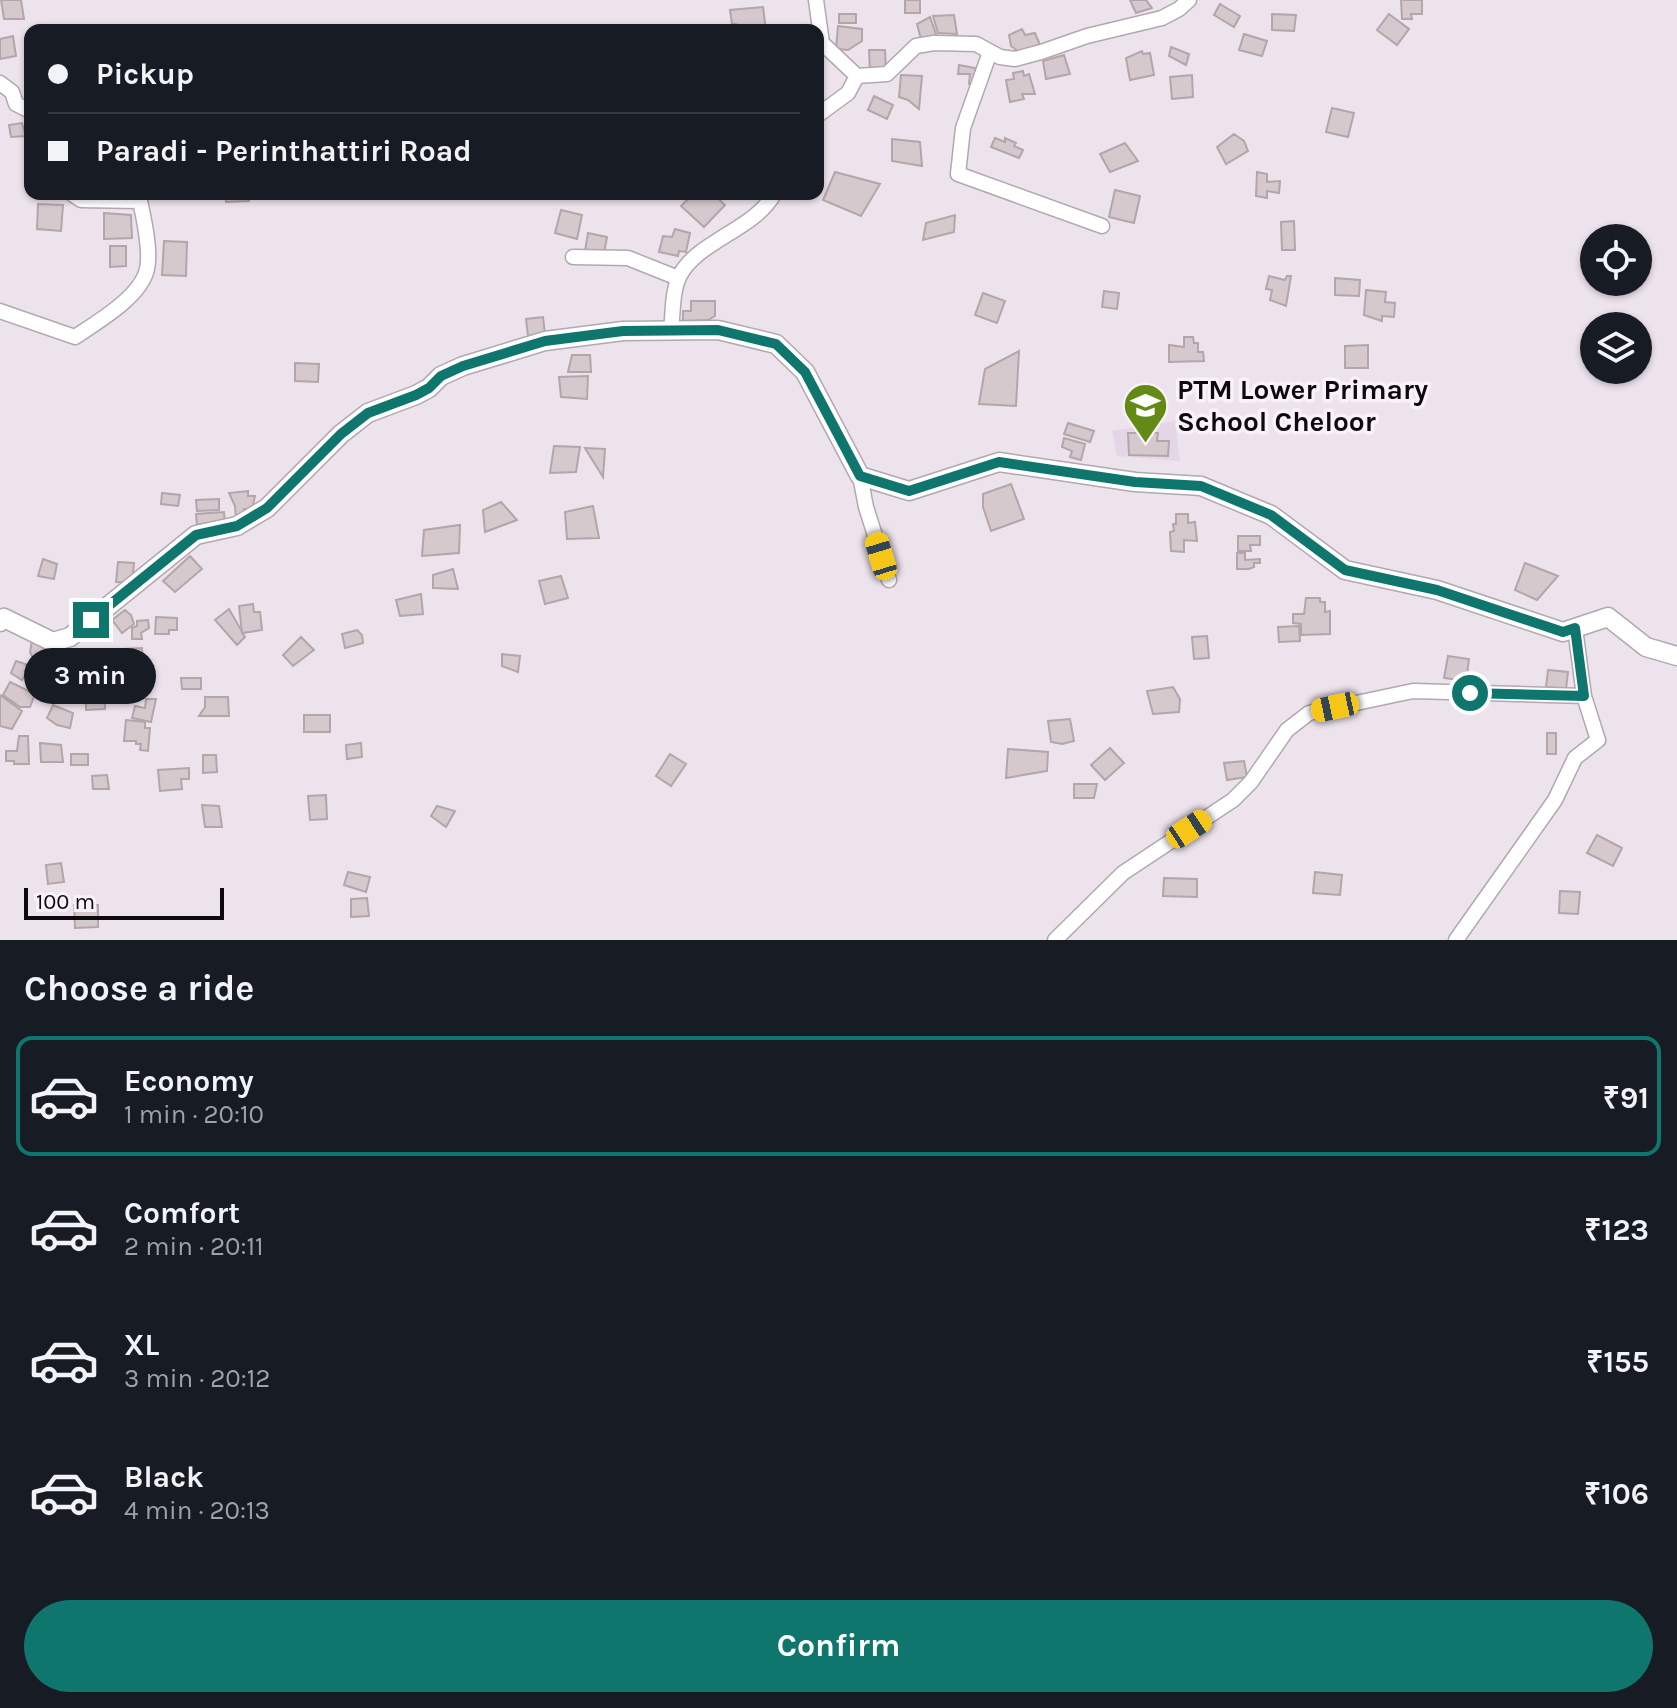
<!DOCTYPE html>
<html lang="en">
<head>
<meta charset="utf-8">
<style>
	body { margin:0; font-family:Karla,sans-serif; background:#242831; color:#f1f3f6; height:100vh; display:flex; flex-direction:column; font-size:30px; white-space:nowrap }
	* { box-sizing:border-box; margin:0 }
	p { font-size:26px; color:#9ea1a6 }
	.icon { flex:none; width:44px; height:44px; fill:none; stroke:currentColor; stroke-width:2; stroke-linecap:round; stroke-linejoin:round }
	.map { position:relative; height:940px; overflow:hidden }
	.side { display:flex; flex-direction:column; background:#171b24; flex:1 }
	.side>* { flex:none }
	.banner { position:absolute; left:24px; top:24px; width:800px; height:176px; border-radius:16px; box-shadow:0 2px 6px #0004; display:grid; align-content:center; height:176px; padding:0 24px; background:#171b24 }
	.controls { position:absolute; left:1580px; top:224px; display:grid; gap:16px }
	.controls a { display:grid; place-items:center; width:72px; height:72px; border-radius:50%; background:#171b24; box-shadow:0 2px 6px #0004; font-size:40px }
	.scale { position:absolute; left:24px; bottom:20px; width:200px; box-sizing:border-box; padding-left:8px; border:4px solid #0d0a0d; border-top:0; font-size:22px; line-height:28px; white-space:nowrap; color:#0d0a0d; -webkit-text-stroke:6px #faf1fb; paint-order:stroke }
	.end { position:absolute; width:36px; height:36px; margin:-18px; border:10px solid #0f766e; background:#fff; box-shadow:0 0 0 4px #fff }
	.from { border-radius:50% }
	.bubble { position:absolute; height:56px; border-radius:28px; background:#171b24; box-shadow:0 2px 6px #0004; font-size:26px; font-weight:700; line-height:56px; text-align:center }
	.car { position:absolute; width:24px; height:48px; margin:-24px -12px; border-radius:10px; box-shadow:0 0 6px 2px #0007; background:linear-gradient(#f5c518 24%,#345 0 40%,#f5c518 0 76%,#345 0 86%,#f5c518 0) }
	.banner b { display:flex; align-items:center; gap:28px; height:76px; font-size:30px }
	.banner b+b { border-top:2px solid #363941 }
	.banner i { width:20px; height:20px; background:#f1f3f6 }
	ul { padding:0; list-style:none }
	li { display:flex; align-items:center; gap:24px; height:120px; margin:0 16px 12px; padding:0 8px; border:4px solid transparent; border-radius:16px }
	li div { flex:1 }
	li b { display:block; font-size:30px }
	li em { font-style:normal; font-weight:700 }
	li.on { border-color:#0f766e }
	li>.icon { width:72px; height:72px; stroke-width:1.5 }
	h2 { padding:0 24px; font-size:36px; line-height:96px }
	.cta { display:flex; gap:16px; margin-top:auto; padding:16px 24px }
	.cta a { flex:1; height:92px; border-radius:48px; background:#0f766e; color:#fff; font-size:32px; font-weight:700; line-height:92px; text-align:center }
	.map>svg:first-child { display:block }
	.built { fill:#e5d6e6 }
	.building { fill:#d6c9cd; stroke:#b3a5a9; stroke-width:2 }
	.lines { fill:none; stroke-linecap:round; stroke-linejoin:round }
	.street-casing { stroke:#b1a8b1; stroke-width:17 }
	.secondary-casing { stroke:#b1a8b1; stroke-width:21 }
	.street { stroke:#fff; stroke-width:14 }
	.secondary { stroke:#fff; stroke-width:18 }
	.route { stroke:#0f766e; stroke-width:10 }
	.labels { text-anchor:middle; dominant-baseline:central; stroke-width:7; stroke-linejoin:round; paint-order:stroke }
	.poi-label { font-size:28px; font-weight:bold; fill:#0d0a0d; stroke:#faf1fb; text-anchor:start }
</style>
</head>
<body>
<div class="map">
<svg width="1677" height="940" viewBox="0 0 1677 940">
	<rect width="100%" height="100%" fill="#ede3ed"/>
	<path class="built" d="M1175,421l5,40 -63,-5 -5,-25z"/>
	<path class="building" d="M1,0h20l3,19h-20z
		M905,0h15v13h-15z
		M1130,0h16l6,8 -16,5z
		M1401,0h21v14h-11l1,5h-10z
		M1220,4l20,12 -6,11 -20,-12z
		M763,7l3,23h-29l-1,-6h-4l-2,-14z
		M839,14h17v9h-17z
		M1272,14l24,1 -2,16 -22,-1z
		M1389,14l20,15 -12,16 -20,-15z
		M954,15l3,19 -19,-1 -5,-17z
		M930,17l7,20 -16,2 -4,-15z
		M838,26l24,3v12l-14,9 -12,-1z
		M1022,29l3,6 10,-2 5,12 -21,7 -8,-6 -2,-11z
		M1244,34l23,7 -5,15 -23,-6z
		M13,36l3,20 -16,3v-20z
		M1171,47l18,7 -3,11 -17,-9z
		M869,50h16l1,21h-16z
		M1142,51l1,3 7,-1 4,22 -24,5 -4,-22z
		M1064,55l6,19 -24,5 -3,-18z
		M959,65l16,3 2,17 -8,-1 1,-10h-12z
		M1023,71l1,5 5,-2 6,20h-13l2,5 -14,3 -4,-22 8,-1 -1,-6z
		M901,75l21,1 -3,33 -11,-9 -9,-3z
		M1192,75l1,22 -21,2 -2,-22z
		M874,96l19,9 -6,14 -19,-9z
		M1332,108l22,5 -6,24 -22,-5z
		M22,123l4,13 -15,1 -2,-12z
		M1234,134l10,7 4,10 -22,13 -9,-17z
		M995,138l10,4v-4l11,5 -2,3 9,4 -4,8 -28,-11z
		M892,139l28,3 2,24 -30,-5z
		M1125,143l13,18 -28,11 -10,-18z
		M835,172l45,12 -19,32 -38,-16z
		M1257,172l10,2v8l13,-1 -1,12 -12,-2v7l-11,-2z
		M1115,190l25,6 -6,27 -25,-6z
		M226,194h23v7l-23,1z
		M693,194h20l12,11 -21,22 -23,-21z
		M38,204l25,1 -2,26 -24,-2z
		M561,210l21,5 -5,24 -22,-6z
		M104,213l27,2 1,23 -28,1z
		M955,215l-1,17 -31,8 3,-17z
		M1294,221l1,29h-13l-1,-28z
		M675,229l15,4 -4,19 -7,-1 -1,5 -19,-4 4,-16 9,1z
		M588,233l19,4 -3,16 -19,-2z
		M164,241l23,1 -1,34 -24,-1z
		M110,246h16v20l-16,1z
		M1269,276l16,4 2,-4h4l-5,30 -16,-6 2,-10 -6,-1z
		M1335,278l25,2 -1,16 -24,-1z
		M1366,290l20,2 -1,10 10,1 -1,14 -12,-1v5l-18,-6z
		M1104,291l15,2 -2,16 -15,-2z
		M983,293l22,8 -8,22 -22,-8z
		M691,301h24v15l-7,4 -25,1v-10h8z
		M543,317l2,17 -17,2 -2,-17z
		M1184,337h9l1,6h4v9h5l1,9 -35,1v-17l15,2z
		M1368,345v23h-23v-22z
		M1019,351l-3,55 -37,-2 6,-35z
		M572,355h18l1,17h-23z
		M295,363l24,1 -1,18 -23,-1z
		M588,376l-1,23 -26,-2 -2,-20z
		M1068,423l26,8 -4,11 -26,-8z
		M1128,433h30l-1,8h12l-1,15 -39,-1z
		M1064,438l21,6 -4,16 -11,-3 2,-6 -10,-4z
		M554,446l26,1 -4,25 -26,1z
		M585,448l20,1 -2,28z
		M1011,484l13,35 -33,12 -8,-24v-13z
		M248,491v5h7l-3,13h-8l1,8 -9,1 -1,-12 -6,-13z
		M162,493l18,2 -2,11 -17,-2z
		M219,499v11l-22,1 -1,-11z
		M501,502l16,18 -32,12 -2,-22z
		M593,506l6,32 -32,1 -2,-27z
		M224,512l1,12 -28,2 -1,-12z
		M1176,514h12v9l7,-1 2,19 -13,-1v12l-13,-1 -1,-19 4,-1 -1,-7h3z
		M460,525l-1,28 -37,3 2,-26z
		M1238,536h22v9h-10l1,6h-13z
		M1237,553h8v7l15,-1v4h-6v4l-5,2h-12z
		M190,556l12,13 -27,23 -12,-11z
		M43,559l14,5 -3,15 -16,-3z
		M118,562l16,1 -2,20 -16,-1z
		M1525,563l33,13 -21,24 -22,-10z
		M453,569l5,20 -25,-1v-13z
		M561,576l7,22 -23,6 -6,-23z
		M421,594l2,20 -23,2 -4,-16z
		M1306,598h14v4h5v10l5,-1v23l-29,1v-11l-8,-1v-9h11z
		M253,604l1,8h6l2,18 -20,3 -3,-27z
		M229,609l16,28 -8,8 -22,-25z
		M125,610l6,5 3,9 -12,9 -10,-13z
		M156,617l21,1v12h-8v4h-14z
		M148,620l1,8 -8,5 1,6h-10v-11l5,-2v-5z
		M1299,626l1,15 -21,1 -1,-15z
		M357,630l5,5 1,8 -18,5 -3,-14z
		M1207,636l2,22 -15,1 -2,-22z
		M301,637l13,13 -21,16 -10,-11z
		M32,640l15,5 -1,10 5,2 -1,5 -18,-6 -2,-4z
		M142,648l1,21 -19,1v-21z
		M502,654l18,2 -2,16 -16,-6z
		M1448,656l21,3 -3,22 -22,-3z
		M75,659l15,2 -1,19 -16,-2 4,-11z
		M16,661l15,5 -9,14 -11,-7z
		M1548,670l20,2 -2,17 -20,-2z
		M181,678h20v11h-19z
		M10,682l25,12 -5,13h-10l-17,-12z
		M1173,687l7,12 -1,13 -26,2 -6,-23z
		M86,693h18l1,16 -19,1z
		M0,695l22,16 -10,18 -12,-3z
		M205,697h23l1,19h-30l6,-9z
		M146,699h10l-5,23 -19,-4 3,-12 10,2z
		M53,705l20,8 -3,15 -13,-3 -10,-7z
		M304,715h26v17h-26z
		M1070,719l4,22 -12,3 -11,-2 -3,-21z
		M126,720l19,2v6h5l-2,23 -8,-1 1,-6h-5v-3h-12z
		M1547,733h9v21h-9z
		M19,736h9l1,28h-15v-3h-8v-10h11z
		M40,743l21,2 2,17h-22z
		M361,743l1,14 -15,2 -1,-14z
		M1110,748l14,15 -19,17 -14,-15z
		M1008,749l40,3 -1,19 -41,7z
		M71,754h17v11h-17z
		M670,754l16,10 -15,22 -15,-10z
		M203,755h13l1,17 -14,1z
		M1244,761l3,16 -20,3 -3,-17z
		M189,768v11h-8l1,10 -22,2 -2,-21z
		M107,775l2,14h-16l-1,-13z
		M1074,784h23l-3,14h-20z
		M326,795l1,24 -17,1 -2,-24z
		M202,805l17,1 3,21h-17z
		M437,806l18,5 -9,16 -15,-11z
		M1597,835l25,13 -9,18 -26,-13z
		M61,863l3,19 -16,2 -2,-19z
		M348,872l22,5 -4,15 -22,-7z
		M1315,872l27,3 -2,20 -27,-2z
		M1164,878l33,1v18l-34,-1z
		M1560,891l20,1 -2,22 -19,-1z
		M367,898l2,18 -18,1v-18z
		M74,905h24v22l-23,1z"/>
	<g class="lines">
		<defs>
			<path id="street" d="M816,0l6,43 35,33
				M990,52l-27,76 -5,46 144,52
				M0,83l12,9 4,12 14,7
				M818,115l30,-22 9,-17 30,-2 29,-28 18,-3 42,1 24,13 15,2 26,-7 46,-16 75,-18 17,-9 10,-9
				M573,257l55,1 50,20
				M0,311l75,26c22,-15 66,-40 72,-68 4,-18 -3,-50 -7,-68l-59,-1 -9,-6
				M671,331c2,-17 1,-41 9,-56 18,-34 75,-46 94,-81
				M860,476l6,31 23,73
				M1055,940l68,-67 110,-73 18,-18 36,-52 22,-17 104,-22 171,5
				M1456,940l99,-140 20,-42 23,-18 -14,-44 -9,-68"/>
			<path id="secondary" d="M0,622l4,-4 49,24 17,-5 126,-102 41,-9 30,-18 74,-74 27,-21 48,-18 13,-7 12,-12 22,-10 82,-25 78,-10 95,-1 58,14 29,28 55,104 49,15 90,-29 136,20 66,4 70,29 74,55 92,20 126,42 45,-15 38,30 31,9"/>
		</defs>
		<use href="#street" class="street-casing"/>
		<use href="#secondary" class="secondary-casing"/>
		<use href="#street" class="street"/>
		<use href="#secondary" class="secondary"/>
	</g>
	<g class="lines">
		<path class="route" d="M91,620l105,-85 41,-9 30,-18 74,-74 27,-21 48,-18 13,-7 12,-12 22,-10 82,-25 78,-10 95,-1 58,14 29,28 55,104 49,15 90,-29 136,20 66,4 70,29 74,55 92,20 126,42 12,-4 9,68 -114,-3"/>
	</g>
	<defs>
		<symbol id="school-pin" viewBox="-11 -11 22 30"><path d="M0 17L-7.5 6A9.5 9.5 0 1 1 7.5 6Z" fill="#638a14" stroke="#faf1fb"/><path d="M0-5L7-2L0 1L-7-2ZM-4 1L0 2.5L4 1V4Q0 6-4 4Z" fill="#fff"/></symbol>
	</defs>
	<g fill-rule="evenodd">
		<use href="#school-pin" x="1120" y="380" width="51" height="69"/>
	</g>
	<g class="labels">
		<g class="poi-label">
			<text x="1177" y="389">PTM Lower Primary<tspan x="1177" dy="32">School Cheloor</tspan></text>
		</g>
	</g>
</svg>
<div class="controls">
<a><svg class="icon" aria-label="locate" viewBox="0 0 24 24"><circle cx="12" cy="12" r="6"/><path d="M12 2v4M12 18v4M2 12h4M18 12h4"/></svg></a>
<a><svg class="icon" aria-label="layers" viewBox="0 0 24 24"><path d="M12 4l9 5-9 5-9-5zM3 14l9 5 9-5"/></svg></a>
</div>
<div class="scale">100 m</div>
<i class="end from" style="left:1470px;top:693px"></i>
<i class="end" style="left:91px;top:620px"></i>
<div class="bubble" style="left:24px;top:648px;width:132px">3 min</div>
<i class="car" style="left:881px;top:556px;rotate:343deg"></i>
<i class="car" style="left:1335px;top:707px;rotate:258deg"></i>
<i class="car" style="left:1189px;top:829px;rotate:57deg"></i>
<div class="banner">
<b><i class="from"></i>Pickup</b>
<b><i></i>Paradi - Perinthattiri Road</b>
</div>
</div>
<section class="side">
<h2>Choose a ride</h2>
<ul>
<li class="on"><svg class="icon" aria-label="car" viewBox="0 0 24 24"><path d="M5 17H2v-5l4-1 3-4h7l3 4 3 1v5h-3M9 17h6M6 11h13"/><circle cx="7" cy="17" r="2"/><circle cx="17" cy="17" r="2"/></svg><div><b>Economy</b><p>1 min · 20:10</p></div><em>₹91</em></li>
<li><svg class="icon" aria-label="car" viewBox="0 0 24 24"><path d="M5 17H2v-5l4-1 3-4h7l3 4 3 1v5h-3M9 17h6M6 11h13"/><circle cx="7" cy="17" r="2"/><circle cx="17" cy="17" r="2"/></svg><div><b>Comfort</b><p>2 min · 20:11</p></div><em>₹123</em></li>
<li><svg class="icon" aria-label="car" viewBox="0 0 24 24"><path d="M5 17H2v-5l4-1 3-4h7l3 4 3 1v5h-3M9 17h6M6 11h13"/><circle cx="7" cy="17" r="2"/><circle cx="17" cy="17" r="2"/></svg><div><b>XL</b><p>3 min · 20:12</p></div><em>₹155</em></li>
<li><svg class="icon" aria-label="car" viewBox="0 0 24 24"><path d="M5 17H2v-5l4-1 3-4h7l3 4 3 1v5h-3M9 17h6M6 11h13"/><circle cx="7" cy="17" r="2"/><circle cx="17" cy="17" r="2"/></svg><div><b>Black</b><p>4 min · 20:13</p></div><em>₹106</em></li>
</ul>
<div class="cta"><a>Confirm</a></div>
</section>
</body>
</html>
